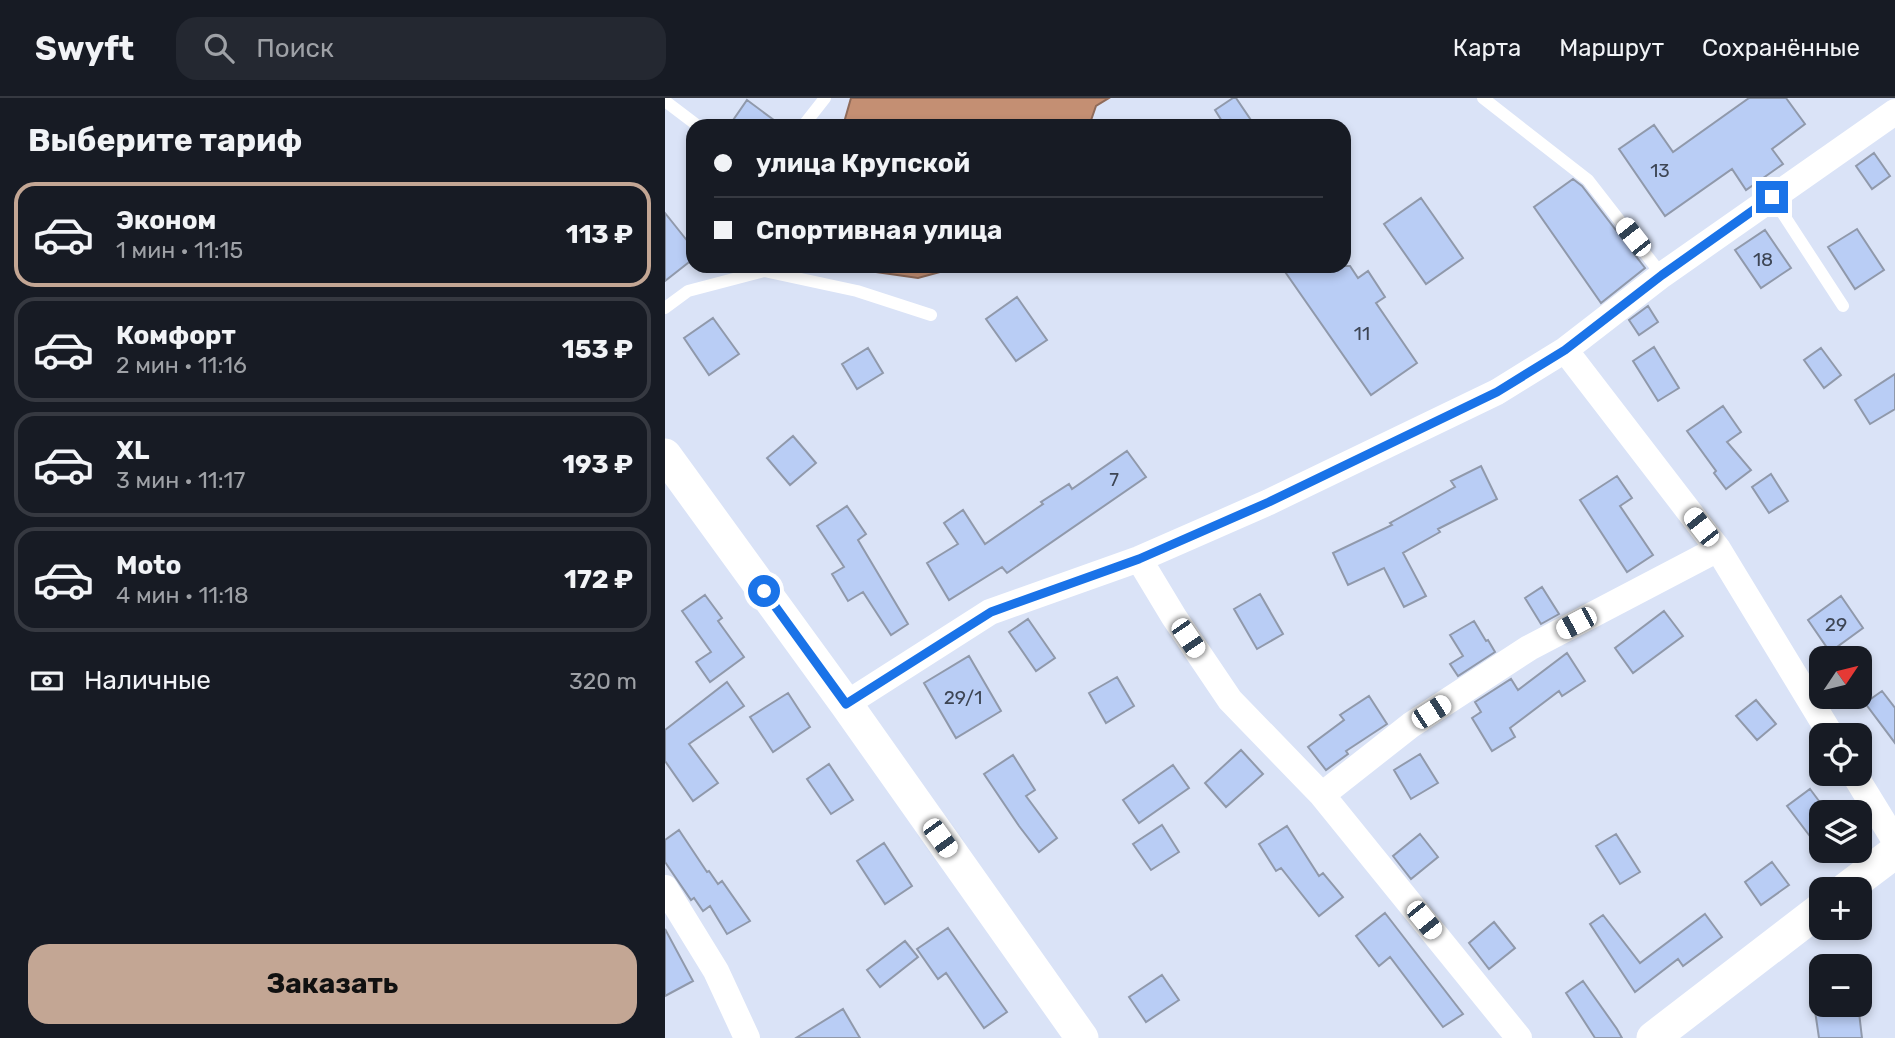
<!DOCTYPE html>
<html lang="ru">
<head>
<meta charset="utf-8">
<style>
	body { margin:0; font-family:Rubik,sans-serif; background:#242831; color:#f1f3f6; height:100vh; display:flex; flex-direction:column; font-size:26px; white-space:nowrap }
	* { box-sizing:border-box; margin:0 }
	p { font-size:23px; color:#9ea1a6 }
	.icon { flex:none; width:38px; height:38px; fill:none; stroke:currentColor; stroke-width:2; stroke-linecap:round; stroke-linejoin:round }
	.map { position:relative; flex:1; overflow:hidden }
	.sheet { display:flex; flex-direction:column; background:#171b24; width:665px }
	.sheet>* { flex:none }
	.banner { position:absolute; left:21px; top:21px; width:665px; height:154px; border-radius:21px; box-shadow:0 4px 10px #0003; display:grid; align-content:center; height:154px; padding:0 28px; background:#171b24 }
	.needle { width:46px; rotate:55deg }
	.tools { position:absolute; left:1144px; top:548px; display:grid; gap:14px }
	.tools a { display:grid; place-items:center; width:63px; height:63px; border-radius:14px; background:#171b24; box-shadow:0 4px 10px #0003; font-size:35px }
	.end { position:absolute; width:32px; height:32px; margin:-16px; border:9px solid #1a73e8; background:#fff; box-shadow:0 0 0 4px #fff }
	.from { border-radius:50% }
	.car { position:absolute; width:21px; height:42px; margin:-21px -10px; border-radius:9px; box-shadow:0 0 5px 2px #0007; background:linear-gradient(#fff 24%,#345 0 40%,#fff 0 76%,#345 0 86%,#fff 0) }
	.banner b { display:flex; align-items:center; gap:24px; height:66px; font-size:26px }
	.banner b+b { border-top:2px solid #363941 }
	.banner i { width:18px; height:18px; background:#f1f3f6 }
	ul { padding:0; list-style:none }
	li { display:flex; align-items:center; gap:21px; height:105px; margin:0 14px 10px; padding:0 14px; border:4px solid #363941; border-radius:21px }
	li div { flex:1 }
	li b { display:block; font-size:26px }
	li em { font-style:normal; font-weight:700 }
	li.selected { border-color:#c3a694 }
	li>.icon { width:63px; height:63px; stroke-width:1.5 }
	h2 { padding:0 28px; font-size:32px; line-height:84px }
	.pay { display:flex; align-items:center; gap:18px; height:77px; padding:0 28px; font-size:26px }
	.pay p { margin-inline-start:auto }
	.button { display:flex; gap:14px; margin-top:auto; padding:14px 28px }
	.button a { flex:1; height:80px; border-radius:21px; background:#c3a694; color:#111; font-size:28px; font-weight:700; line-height:80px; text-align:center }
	header { display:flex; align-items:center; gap:42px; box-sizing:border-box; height:98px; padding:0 35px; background:#171b24; border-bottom:2px solid #363941 }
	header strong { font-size:33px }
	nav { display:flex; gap:38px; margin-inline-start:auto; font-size:24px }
	.search { width:490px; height:63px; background:#242831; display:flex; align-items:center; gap:18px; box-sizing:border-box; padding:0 24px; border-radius:21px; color:#9ea1a6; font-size:26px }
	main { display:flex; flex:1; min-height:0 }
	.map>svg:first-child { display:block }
	.water { fill:#c48f73; stroke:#8f6b5a; stroke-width:2 }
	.building { fill:#b9cdf5; stroke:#9099ab; stroke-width:2 }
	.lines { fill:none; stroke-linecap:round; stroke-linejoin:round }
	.service { stroke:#fff; stroke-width:12 }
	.minor { stroke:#fff; stroke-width:26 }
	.tertiary { stroke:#fff; stroke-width:33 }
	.route { stroke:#1a73e8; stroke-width:9 }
	.labels { text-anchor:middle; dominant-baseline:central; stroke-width:7; stroke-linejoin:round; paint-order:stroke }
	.number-label { font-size:19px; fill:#3d4554 }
</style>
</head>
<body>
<header>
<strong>Swyft</strong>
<div class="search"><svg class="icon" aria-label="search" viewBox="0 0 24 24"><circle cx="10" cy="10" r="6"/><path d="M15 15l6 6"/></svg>Поиск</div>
<nav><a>Карта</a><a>Маршрут</a><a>Сохранённые</a></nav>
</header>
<main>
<section class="sheet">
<h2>Выберите тариф</h2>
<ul>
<li class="selected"><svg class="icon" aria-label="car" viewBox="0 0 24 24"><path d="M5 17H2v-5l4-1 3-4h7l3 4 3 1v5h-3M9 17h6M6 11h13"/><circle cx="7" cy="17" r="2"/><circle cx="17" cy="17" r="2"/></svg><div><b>Эконом</b><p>1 мин · 11:15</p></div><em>113 ₽</em></li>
<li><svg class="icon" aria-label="car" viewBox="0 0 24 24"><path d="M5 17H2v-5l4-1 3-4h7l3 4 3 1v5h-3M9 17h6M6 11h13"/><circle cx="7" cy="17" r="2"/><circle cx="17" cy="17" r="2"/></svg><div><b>Комфорт</b><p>2 мин · 11:16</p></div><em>153 ₽</em></li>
<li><svg class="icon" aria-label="car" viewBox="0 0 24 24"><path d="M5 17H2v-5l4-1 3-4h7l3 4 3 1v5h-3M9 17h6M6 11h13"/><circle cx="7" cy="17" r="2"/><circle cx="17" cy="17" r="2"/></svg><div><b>XL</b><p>3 мин · 11:17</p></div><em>193 ₽</em></li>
<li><svg class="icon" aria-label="car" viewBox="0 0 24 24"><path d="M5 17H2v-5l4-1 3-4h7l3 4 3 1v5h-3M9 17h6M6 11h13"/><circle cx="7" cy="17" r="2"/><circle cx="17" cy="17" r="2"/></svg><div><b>Moto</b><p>4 мин · 11:18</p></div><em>172 ₽</em></li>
</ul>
<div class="pay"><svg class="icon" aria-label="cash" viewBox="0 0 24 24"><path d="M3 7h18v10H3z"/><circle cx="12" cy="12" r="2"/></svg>Наличные<p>320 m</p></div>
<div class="button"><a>Заказать</a></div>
</section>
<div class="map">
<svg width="1230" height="940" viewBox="0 0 1230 940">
	<rect width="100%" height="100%" fill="#dae3f7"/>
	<path class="water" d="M186,0h258l-13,8 -7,20h-246z
		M191,168h106l-44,12 -56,-8z"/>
	<path class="building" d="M568,0h3l19,28h-30l-10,-16z
		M1084,0h37l19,26 -33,25 11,15 -37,26 -14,-21 -67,47 -46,-67 35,-24 19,27z
		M82,2l35,26h-53z
		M1209,55l16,23 -18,13 -16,-23z
		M908,81l9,7 63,82 -44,35 -67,-96z
		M756,100l42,60 -37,26 -42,-60z
		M0,115l28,35v11l-28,22z
		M1192,131l27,41 -29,19 -27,-42z
		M1100,132l26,38 -30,20 -26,-38z
		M616,168h69l8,12 10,-7 17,26 -9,6 41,60 -46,32z
		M352,199l30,43 -31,21 -30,-42z
		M983,208l10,16 -19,13 -10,-15z
		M48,220l26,36 -30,21 -25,-37z
		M989,249l25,41 -21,13 -25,-40z
		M203,250l15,25 -26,16 -15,-25z
		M1156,250l20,27 -17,13 -20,-28z
		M1230,276v35l-25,15 -15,-24z
		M1058,308l18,26 -14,10 24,28 -25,19 -12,-16 2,-2 -29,-40z
		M128,338l23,27 -26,22 -23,-27z
		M462,353l19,26 -139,96 -5,-6 -53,33 -22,-37 31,-19 -14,-21 19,-13 22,34 58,-40 -2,-2 28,-18 3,5z
		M816,368l16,33 -59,30 2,3 -37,21 23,43 -22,11 -20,-39 -36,17 -15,-32 59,-28 -2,-2 65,-36 -4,-6z
		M1106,376l17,27 -19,12 -17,-26z
		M952,378l15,22 -12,8 33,49 -26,17 -47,-72z
		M182,408l19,28 -8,6 50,84 -17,11 -28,-43 -15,9 -16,-27 12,-7 -27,-41z
		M877,489l17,27 -18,10 -16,-26z
		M595,496l23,40 -26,15 -23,-40z
		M40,497l17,23 -4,3 26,36 -34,25 -14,-20 15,-10 -29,-41z
		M1176,498l22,32 -33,24 -22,-32z
		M999,513l19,25 -50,37 -18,-25z
		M363,521l27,39 -19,13 -27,-39z
		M809,523l12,20 2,-1 7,12 -37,24 -8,-12 13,-8 -13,-21z
		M902,555l18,28 -23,15 -3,-5 -49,37 5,9 -23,14 -20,-33 9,-6 -6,-10 36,-23 7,11z
		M304,558l32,55 -45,27 -32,-55z
		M452,579l17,29 -28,17 -17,-30z
		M62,584l17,24 -55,38 29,39 -25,18 -28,-40v-31z
		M1217,593l13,17v35l-30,-40z
		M123,595l22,34 -37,25 -23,-35z
		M704,598l18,28 -41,27 2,3 -22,16 -18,-23 36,-27 -4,-5z
		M1091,602l20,24 -19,16 -21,-24z
		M576,652l22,24 -37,33 -21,-24z
		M755,656l18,29 -27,16 -17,-29z
		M348,657l22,35 -9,6 31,42 -18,14 -20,-26 -35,-52z
		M164,666l24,36 -22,14 -24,-35z
		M508,667l16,23 -50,35 -16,-23z
		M1145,691l12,16v47l-35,-46z
		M497,727l17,27 -28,18 -18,-26z
		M622,728l32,50 4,-3 20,24 -24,19 -38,-48 -5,3 -17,-27z
		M14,732l28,42 2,-1 9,13 4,-3 28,40 -23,13 -17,-28 -7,5 -9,-13 -3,2 -26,-38v-22z
		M755,736l18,23 -27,22 -18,-23z
		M951,736l24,38 -20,12 -24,-38z
		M219,745l28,43 -27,18 -28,-43z
		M1107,764l17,23 -28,20 -16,-23z
		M720,815l78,101 -20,13 -53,-70 -11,9 -23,-30z
		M1040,816l17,23 -39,29 -5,-7 -43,33 -45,-68 13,-9 37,48z
		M829,824l21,26 -26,21 -20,-26z
		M283,830l59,84 -23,16 -38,-55 -8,6 -21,-30z
		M0,831l28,52 -28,15z
		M240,843l13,16 -38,30 -13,-17z
		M497,877l17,25 -33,22 -17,-25z
		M918,883l34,48 5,9h-27l-29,-45z
		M1149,906h44l4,34h-43z
		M178,911l17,29h-64z"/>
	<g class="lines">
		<path class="service" d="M818,0l105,82 74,95
			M0,3l33,25
			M138,28l22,-28
			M1107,99l71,109
			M0,210l23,-17 76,-20 93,20 74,24"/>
		<path class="minor" d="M900,252l153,199 113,186
			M474,461l35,58 56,83 92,95
			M181,606l144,-92 149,-53 130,-57 228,-110 68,-42 97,-75 233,-163
			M1189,676l41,67
			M0,790l51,83 31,67
			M854,940l-197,-243 89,-70 118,-77 189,-99"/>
		<path class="tertiary" d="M0,357l181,249 236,334
			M1181,791l49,-37
			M988,940l169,-130"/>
	</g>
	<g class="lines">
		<path class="route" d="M99,493l82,113 145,-92 148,-53 130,-57 228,-110 68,-42 97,-75 110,-78"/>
	</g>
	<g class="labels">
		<g class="number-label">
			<text x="995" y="72">13</text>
			<text x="1098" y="161">18</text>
			<text x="697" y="235">11</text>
			<text x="449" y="381">7</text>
			<text x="1171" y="526">29</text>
			<text x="298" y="599">29/1</text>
		</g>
	</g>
</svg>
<div class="tools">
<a><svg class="needle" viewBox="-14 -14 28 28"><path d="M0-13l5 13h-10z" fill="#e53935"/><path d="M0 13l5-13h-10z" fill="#9ea1a6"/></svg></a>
<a><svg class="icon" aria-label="locate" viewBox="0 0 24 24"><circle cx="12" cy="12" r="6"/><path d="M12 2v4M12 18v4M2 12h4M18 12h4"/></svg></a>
<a><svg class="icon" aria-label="layers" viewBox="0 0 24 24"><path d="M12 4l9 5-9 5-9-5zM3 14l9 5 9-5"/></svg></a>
<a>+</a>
<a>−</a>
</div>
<i class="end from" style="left:99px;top:493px"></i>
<i class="end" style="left:1107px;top:99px"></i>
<i class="car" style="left:968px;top:139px;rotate:322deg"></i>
<i class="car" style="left:1036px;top:429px;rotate:322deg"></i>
<i class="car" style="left:911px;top:525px;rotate:242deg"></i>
<i class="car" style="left:523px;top:540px;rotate:146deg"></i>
<i class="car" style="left:766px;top:614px;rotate:57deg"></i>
<i class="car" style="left:275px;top:740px;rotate:144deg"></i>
<i class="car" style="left:759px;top:822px;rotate:141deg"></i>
<div class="banner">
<b><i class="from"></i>улица Крупской</b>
<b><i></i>Спортивная улица</b>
</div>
</div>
</main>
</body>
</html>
